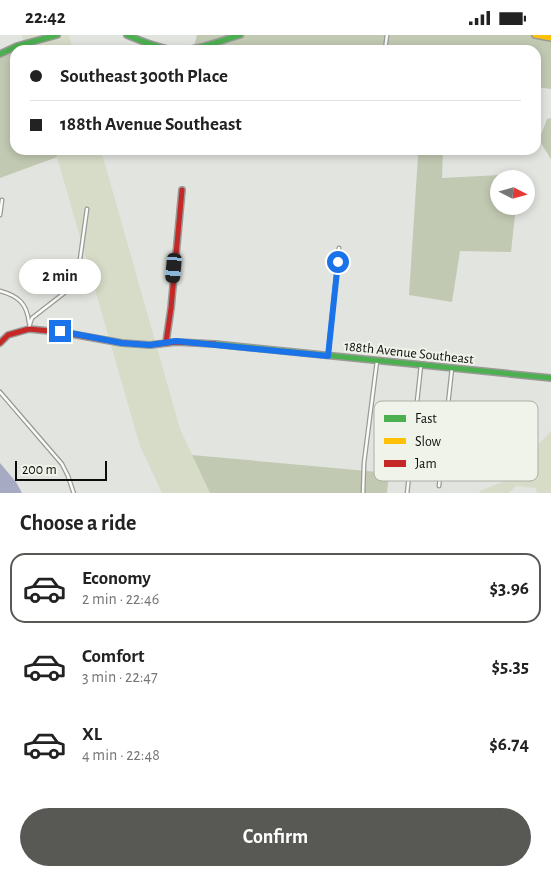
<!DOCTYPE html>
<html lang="en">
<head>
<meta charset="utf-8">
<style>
	body { margin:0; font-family:"Alegreya Sans",sans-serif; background:#f6f6f6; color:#222; height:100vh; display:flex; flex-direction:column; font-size:19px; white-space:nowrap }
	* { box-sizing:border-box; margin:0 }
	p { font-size:16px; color:#767676 }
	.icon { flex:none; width:28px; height:28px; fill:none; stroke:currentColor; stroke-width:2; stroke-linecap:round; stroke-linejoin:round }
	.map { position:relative; height:458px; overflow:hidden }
	.sheet { display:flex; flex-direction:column; background:#fff; flex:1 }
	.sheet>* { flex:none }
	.top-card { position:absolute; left:10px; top:10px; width:531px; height:110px; border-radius:15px; box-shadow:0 2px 8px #0003; display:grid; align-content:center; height:110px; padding:0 20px; background:#fff }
	.needle { width:32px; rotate:96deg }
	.controls { position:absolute; left:490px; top:135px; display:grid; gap:10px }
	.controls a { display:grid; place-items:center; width:45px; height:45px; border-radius:50%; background:#fff; box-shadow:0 2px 8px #0003; font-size:25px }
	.scale { position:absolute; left:15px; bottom:12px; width:92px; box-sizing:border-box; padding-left:5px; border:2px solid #0d0e0b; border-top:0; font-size:14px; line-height:18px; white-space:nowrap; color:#0d0e0b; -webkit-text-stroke:4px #f0f3ea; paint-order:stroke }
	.end { position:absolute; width:22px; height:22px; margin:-11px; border:6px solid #1a73e8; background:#fff; box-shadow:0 0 0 2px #fff }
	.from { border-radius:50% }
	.bubble { position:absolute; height:35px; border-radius:18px; background:#fff; box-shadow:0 2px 8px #0003; font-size:16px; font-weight:600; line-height:35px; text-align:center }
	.car { position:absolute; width:15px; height:30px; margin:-15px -8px; border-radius:6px; box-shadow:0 0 4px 1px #0007; background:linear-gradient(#222 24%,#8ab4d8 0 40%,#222 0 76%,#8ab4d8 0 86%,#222 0) }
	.top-card b { display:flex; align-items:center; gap:18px; height:48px; font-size:19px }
	.top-card b+b { border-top:1px solid #e0e0e0 }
	.top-card i { width:12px; height:12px; background:#222 }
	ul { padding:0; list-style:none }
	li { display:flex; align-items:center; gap:15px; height:70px; margin:0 10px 8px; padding:0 10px; border:2px solid transparent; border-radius:15px }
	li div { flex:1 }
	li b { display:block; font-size:19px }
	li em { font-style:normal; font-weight:600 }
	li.on { border-color:#585955 }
	li>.icon { width:45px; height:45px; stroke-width:1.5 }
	h2 { padding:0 20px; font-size:22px; line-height:60px }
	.primary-button { display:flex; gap:10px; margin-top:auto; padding:10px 20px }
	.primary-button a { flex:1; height:58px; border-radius:30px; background:#585955; color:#fff; font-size:20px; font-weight:600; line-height:58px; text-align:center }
	.status { display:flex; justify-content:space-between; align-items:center; height:35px; padding:0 25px; background:#fff; direction:ltr }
	.status svg { height:14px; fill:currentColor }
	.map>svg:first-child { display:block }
	.green { fill:#d6dcc7 }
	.forest { fill:#c2c9b2 }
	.water { fill:#a6aac2 }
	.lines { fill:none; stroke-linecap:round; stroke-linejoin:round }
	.street-casing { stroke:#999a97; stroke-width:5 }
	.fast-casing { stroke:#999a97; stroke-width:8 }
	.slow-casing { stroke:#999a97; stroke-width:8 }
	.jam-casing { stroke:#999a97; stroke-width:8 }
	.street { stroke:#fbfbfa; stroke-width:2.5 }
	.fast { stroke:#4caf50; stroke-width:5 }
	.slow { stroke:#ffc107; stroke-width:5 }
	.jam { stroke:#c62828; stroke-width:5 }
	.route { stroke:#1a73e8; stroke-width:6 }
	.labels { text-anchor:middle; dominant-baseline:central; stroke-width:4; stroke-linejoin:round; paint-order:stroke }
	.street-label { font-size:14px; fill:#0d0e0b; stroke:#f0f3ea }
	.key { fill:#f0f3ea; stroke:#acaea7; stroke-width:1 }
	.key-label { font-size:14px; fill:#0d0e0b }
</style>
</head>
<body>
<div class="status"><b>22:42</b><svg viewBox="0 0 49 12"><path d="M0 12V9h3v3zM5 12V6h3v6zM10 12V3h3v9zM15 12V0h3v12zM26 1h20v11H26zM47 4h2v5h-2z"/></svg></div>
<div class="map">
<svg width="551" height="459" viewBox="0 0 551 459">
	<rect width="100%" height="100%" fill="#e2e4df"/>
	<path class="green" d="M22,0h47l4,15h-47z
		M55,115h46l79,279 30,64h-48l-22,-47z
		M551,396v62h-14l-1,-5 -20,-2 -7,7 -30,1 1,-3 23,-9z"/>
	<path class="forest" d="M197,0h354v54l-15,-2v-37h-343z
		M25,11l1,4h-11v100h40l2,7 -57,21v-121z
		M551,83v41l-12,-19 8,-21z
		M417,115h26l-1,28 77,-4 -1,5h-19v27h17l-5,46 -51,-1 -8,51 -43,-7 9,-139z
		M192,420l197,18 -2,20h-177z"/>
	<path class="water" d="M0,428l16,19 6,11h-22z"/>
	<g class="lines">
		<defs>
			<path id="street" d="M385,15l2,-15
				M187,117v-2
				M0,180l2,-15
				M0,256c18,5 27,12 29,32
				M29,292l3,-9 40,-31 5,-6 10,-72
				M328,321l11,-108
				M0,357l62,72 6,12 6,18
				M439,451l13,-118
				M363,459l1,-31 13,-102
				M407,459l14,-129"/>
			<path id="fast" d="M127,0c15,6 32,14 48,15 22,1 44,-9 65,-15
				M0,19l17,-8 40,-11
				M215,309l336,34"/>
			<path id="slow" d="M535,0l16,3"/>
			<path id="jam" d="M166,307l5,-34 11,-118
				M0,308l8,-8 21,-6 31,3 62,11 28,2 26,-3 39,2"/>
		</defs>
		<use href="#street" class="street-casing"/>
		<use href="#fast" class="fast-casing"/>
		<use href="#slow" class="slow-casing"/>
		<use href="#jam" class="jam-casing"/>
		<use href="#street" class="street"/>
		<use href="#fast" class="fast"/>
		<use href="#slow" class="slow"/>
		<use href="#jam" class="jam"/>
	</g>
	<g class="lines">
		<path class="route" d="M60,296l62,12 28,2 26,-4 152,15 10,-94"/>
	</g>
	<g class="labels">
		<g class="street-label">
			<text transform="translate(409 318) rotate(6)">188th Avenue Southeast</text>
		</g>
	</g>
	<rect x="374" y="366" width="164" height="80" rx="8" class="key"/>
	<rect x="384" y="380" width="22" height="7" fill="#4caf50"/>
	<rect x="384" y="403" width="22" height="6" fill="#ffc107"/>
	<rect x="384" y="425" width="22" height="7" fill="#c62828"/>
	<g class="key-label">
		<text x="415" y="388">Fast</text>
		<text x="415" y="411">Slow</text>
		<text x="415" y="433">Jam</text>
	</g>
</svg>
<div class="controls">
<a><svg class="needle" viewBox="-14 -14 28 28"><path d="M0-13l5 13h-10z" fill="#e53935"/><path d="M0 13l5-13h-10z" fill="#767676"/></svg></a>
</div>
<div class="scale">200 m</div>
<i class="end from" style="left:338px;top:227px"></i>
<i class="end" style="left:60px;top:296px"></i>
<div class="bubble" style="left:19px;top:224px;width:82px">2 min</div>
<i class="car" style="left:174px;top:233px;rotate:185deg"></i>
<div class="top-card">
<b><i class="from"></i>Southeast 300th Place</b>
<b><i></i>188th Avenue Southeast</b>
</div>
</div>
<section class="sheet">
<h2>Choose a ride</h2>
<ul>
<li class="on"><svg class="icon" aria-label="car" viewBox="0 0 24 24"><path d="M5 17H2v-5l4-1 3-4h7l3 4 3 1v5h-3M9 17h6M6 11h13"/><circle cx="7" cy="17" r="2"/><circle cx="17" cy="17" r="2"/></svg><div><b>Economy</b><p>2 min · 22:46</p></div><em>$3.96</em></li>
<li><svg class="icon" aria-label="car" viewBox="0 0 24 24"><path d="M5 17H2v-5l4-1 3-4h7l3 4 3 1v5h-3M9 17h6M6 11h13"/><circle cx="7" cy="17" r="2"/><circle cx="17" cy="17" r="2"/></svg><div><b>Comfort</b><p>3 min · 22:47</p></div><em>$5.35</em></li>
<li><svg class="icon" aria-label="car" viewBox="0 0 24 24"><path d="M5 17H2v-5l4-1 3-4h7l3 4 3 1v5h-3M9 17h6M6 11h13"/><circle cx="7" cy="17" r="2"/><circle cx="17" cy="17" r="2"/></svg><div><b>XL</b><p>4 min · 22:48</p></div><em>$6.74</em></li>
</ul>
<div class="primary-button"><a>Confirm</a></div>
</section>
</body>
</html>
